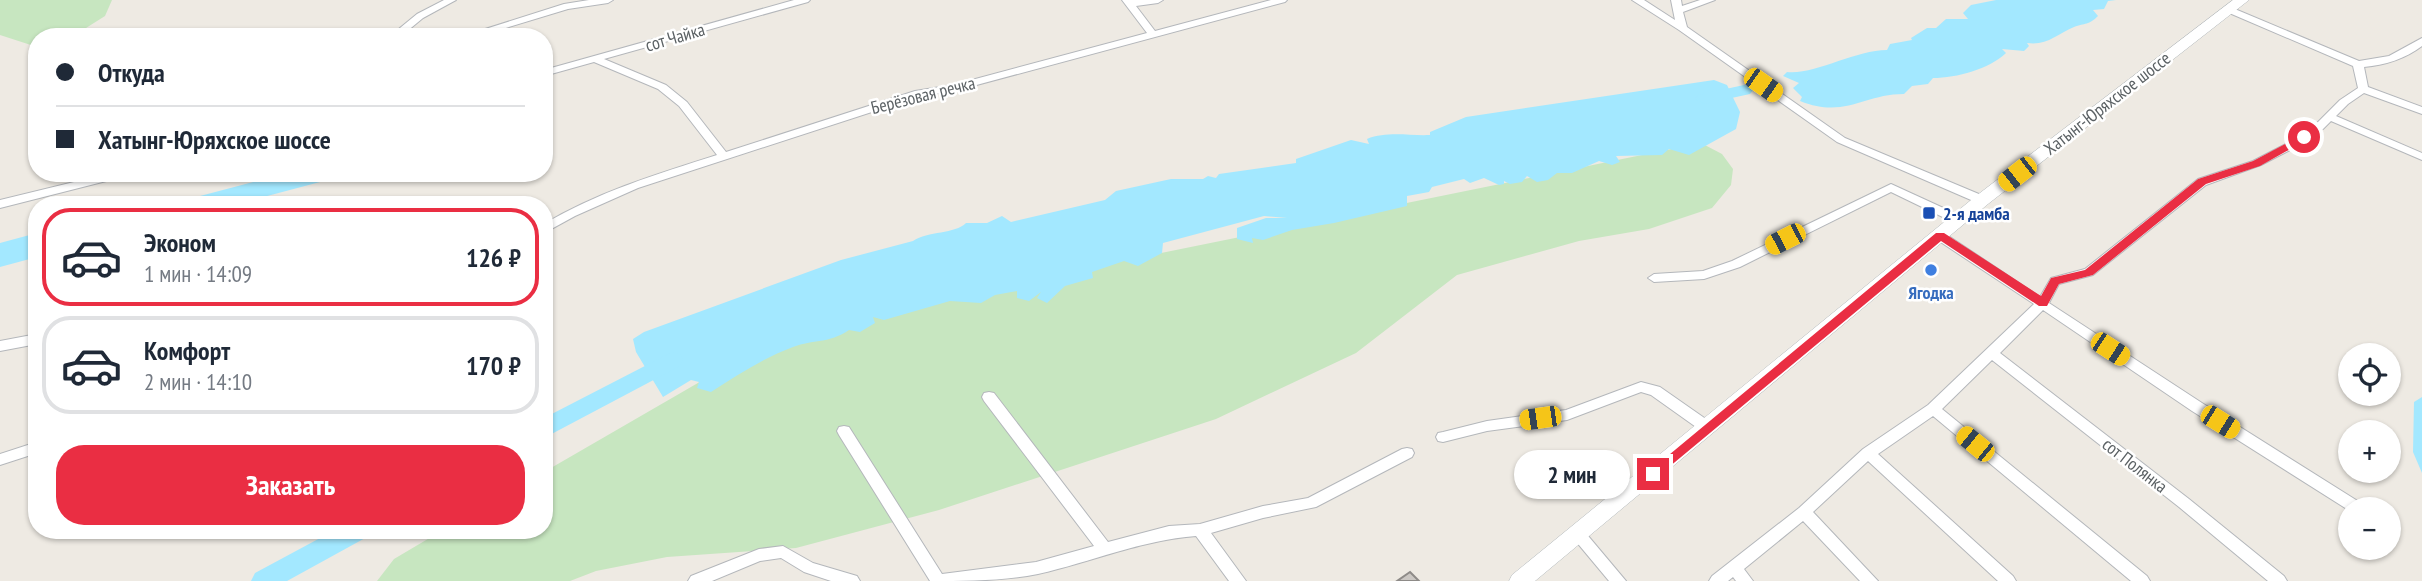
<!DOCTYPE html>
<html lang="ru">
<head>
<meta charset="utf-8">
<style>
	body { margin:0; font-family:"PT Sans Narrow",sans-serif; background:#f2f2f3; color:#1f2937; height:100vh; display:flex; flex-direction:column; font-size:26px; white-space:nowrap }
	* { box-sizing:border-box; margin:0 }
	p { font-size:23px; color:#747a83 }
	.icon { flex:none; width:38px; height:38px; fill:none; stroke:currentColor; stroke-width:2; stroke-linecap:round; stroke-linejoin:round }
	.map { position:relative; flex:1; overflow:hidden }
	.side { position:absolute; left:28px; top:196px; width:525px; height:343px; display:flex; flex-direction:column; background:#fff; border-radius:28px; box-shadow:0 2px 5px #0004 }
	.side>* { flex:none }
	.guide { position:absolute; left:28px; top:28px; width:525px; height:154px; border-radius:28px; box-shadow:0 2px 5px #0004; display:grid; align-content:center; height:154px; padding:0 28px; background:#fff }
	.buttons { position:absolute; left:2338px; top:343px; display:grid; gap:14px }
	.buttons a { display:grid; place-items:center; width:63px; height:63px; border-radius:50%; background:#fff; box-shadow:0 2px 5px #0004; font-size:35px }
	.end { position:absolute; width:32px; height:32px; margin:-16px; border:9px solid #ea2e43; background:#fff; box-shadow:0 0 0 4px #fff }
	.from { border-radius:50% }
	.bubble { position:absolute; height:49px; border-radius:24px; background:#fff; box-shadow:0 2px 5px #0004; font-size:23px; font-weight:700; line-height:49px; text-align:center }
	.car { position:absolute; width:21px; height:42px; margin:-21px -10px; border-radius:9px; box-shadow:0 0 5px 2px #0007; background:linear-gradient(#f5c518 24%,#345 0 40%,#f5c518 0 76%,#345 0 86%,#f5c518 0) }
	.guide b { display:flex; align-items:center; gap:24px; height:66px; font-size:26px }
	.guide b+b { border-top:2px solid #e0e1e3 }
	.guide i { width:18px; height:18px; background:#1f2937 }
	ul { padding:12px 0 0; list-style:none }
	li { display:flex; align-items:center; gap:21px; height:98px; margin:0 14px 10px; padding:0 14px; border:4px solid #e0e1e3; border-radius:28px }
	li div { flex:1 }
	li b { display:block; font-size:26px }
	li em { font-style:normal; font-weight:700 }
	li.current { border-color:#ea2e43 }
	li>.icon { width:63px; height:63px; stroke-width:1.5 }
	.button { display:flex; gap:14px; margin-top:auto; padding:14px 28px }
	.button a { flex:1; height:80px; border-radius:28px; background:#ea2e43; color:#fff; font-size:28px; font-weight:700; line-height:80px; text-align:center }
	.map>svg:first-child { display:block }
	.green { fill:#c7e6c0 }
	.water { fill:#a3e8ff }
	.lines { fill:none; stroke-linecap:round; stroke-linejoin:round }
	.river { fill:#a3e8ff; fill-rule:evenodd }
	.building { fill:#cbc7c3; stroke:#8e8b88; stroke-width:2 }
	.minor-casing { stroke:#b4b7bb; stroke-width:2 }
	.secondary-casing { stroke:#b2b8bb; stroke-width:1 }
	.minor { fill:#fff; fill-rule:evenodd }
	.secondary { fill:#fff; fill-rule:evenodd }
	.route { fill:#ea2e43 }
	.transit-dot { fill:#1a4fb4; stroke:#fff; stroke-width:2.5 }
	.shop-dot { fill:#3f7fe0; stroke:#fff; stroke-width:2.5 }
	.labels { text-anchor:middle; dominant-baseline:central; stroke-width:5; stroke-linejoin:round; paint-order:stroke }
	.street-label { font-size:18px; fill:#5b6164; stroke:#fff }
	.transit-label { font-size:18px; font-weight:bold; fill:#164399; stroke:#fff; text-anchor:start }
	.shop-label { font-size:18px; font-weight:bold; fill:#366cbe; stroke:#fff }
</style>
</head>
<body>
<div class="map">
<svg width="2422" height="581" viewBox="0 0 2422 581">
	<rect width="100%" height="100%" fill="#eeeae3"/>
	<path class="green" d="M0,0h112l-7,16 -19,12 -3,9h-46v10l-37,-12z
		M1701,143l21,11 11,15 -2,16 -19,23 -63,21 -70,12 -122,34 -101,78 -140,66 -277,91 -143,38 -129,9 -71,14 -26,10h-193l17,-22 49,-29h101v-58l249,-144z"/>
	<path class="water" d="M1996,0h120l-8,1 -4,8 -11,1 5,6c-9,9 -13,7 -24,11 -17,7 -27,19 -47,16l2,3 -5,5 -22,-2 4,4c-17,16 -49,25 -73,25l-5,6 -16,2 -8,8c-41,0 -59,25 -104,7l2,-4 -9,-9 6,-5 -16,-7 4,-4c28,3 68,-22 100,-22l3,-6 22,-4 -1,-2 16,-10h9l10,-9h22l-5,-6 8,-8z
		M1714,80l13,5 13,27 -4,17 -47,26 -20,-6 -7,6 -46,1 4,6 -8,3 -13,-4 -27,12h-15l-9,7 -11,2 -10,-6 -5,6 -12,2 -6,-3v3l-5,1 -15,-7 -14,5 -6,-4 -32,8 -3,5 -22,4v10l-73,17 -42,7 -29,10 -11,-2 1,5 -16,-4v-11l29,-10h21l-23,-2 -101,27 -1,10 -24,13 -14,-5 -32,11 1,6 -28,8 -18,17 -10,-5 4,-6 -12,9 -12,-3v-7l-22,4 -14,8 -31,-2 -66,19 -11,-3 2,6 -15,9 -11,-2c-21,14 -35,9 -56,17 -30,11 -55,28 -82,45l-14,-4 2,-6 -8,-2 -28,17 -27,-45 -3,-13 11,-7 197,-72 72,-19c15,-10 42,-7 53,-18h21l15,-7 9,6 94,-22 11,-9 55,-12h32l5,-3 8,2 3,-4 77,-11v-4l55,-19 18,4 -2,-5c20,-8 42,-3 63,-4v-3l36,-15z
		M287,173h67l-121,32h-67z
		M37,233v24l-37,10v-24z
		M2422,397v76l-9,-21 1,-50z"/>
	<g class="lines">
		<path class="river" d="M1744,85l6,1 3,4 -3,4 -46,10 -9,-5 3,-4z
			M672,352l8,2 3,6 -3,6 -136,72v-20z
			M335,530h35l-3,7 -80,44h-36l4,-8z"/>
	</g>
	<path class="building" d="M1410,572l9,9h-22z"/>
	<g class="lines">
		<defs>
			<path id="minor" d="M444,0h12l-33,18 -23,19h-11l28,-23z
				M589,0h24l-5,3 -40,6 -92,28h-16l104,-33z
				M794,0h16l-2,2 -204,57 62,26 21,17 39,50 189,-61 38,-6 194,-52 -25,-33h41l-5,3 -22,3 19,25 116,-31h16l-2,2 -327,88 -37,6 -283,92 -63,28 -31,17v-9c54,-32 113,-50 173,-69l-38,-49 -21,-17 -64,-27 -50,14v-6z
				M1632,0h12l31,20 -4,-20h10l1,6 18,-6h15l-32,12 4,15 158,111 141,59 2,3 -2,3h-8l-141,-61 -158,-112z
				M2230,7l129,54 30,-5 33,-18v8c-17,13 -37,19 -58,21l4,20 54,20v7l-58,-21 -16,11 -12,12 86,37v7l-91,-39 -8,8 -31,20 -31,16 -55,20 -113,90 -34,9 -10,19 153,100 162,102 2,4h-16v2l-158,-100 -149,-101 -43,43 189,146 95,77 3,5h-19l-89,-74 -187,-147 -50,49 205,167 3,5h-19l-198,-165 -55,38 135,122 3,5h-18l-130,-120 -55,51 65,69h-18l-57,-60 -59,48 9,12h-17l-3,-4 -5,4h-19l3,-5 87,-68 64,-59 65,-44 106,-101 -98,-65 -2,-3 2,-3h8l96,64 11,-19 34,-9 113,-90 55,-18 31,-16 31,-20 25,-25 18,-12 -5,-22 -126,-54v-4z
				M111,173h20l-1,2 -130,33v-8z
				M1891,184l72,33 2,3 -6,4 -4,-1 -64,-31 -151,75 -36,12 -50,3 -6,-4 6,-4 49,-3 29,-10z
				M37,334v10l-37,7v-10z
				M1641,382l19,5 53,37 2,4 -2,4h-10l-52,-37 -10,-3 -74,28 -80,11 -44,11 -5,-1 -2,-4 2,-4 5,-1 44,-11 79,-11z
				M989,392l5,1 114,149 61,-16 31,-2 63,-18 45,-8 94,-49 5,-1 5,1 2,4 -2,4 -96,50 -53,11 -52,15 35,48h-17l-33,-45c-54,4 -105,26 -158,38 -35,7 -72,7 -108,7l-91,-146 -2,-4 2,-4 5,-1 5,1 93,147 94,-12 58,-16 -110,-145 -2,-4 2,-4z
				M37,442v11l-37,12v-11z
				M1579,529l5,2 42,50h-17l-35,-42 -2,-4 2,-4z
				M783,546l30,17 44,13 3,5h-29l-27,-9 -23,-14 -21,3 -48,20h-24l3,-5 68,-27z"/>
			<path id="secondary" d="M2233,0h16l-261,204 -453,377h-26l3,-6 464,-379z"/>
		</defs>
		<use href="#minor" class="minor-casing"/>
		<use href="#secondary" class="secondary-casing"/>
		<use href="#minor" class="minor"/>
		<use href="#secondary" class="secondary"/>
	</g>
	<path class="route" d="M2304,134l4,5 -48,27 -54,18 -113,91 -34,9 -12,22h-8l-98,-65 -284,236 -4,2 -7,-5 290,-241h8l97,63 10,-18 34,-8 113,-91 55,-18z"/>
	<rect class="transit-dot" x="1922" y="206" width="14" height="14" rx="3.5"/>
	<circle class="shop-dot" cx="1931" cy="270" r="7"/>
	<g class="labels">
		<g class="street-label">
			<text transform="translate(675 37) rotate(-16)">сот Чайка</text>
			<text transform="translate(923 95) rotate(-14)">Берёзовая речка</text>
			<text transform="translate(2107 103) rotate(-38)">Хатынг-Юряхское шоссе</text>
			<text transform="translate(2135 465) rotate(38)">сот Полянка</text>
		</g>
		<g class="transit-label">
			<text x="1943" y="213">2-я дамба</text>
		</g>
		<g class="shop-label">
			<text x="1931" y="292">Ягодка</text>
		</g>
	</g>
</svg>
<div class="buttons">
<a><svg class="icon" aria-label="locate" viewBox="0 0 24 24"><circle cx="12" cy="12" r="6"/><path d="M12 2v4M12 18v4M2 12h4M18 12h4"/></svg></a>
<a>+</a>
<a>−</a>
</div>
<i class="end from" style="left:2304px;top:137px"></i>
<i class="end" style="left:1653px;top:474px"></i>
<div class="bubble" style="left:1514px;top:450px;width:116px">2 мин</div>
<i class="car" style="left:1763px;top:85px;rotate:125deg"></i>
<i class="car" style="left:2017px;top:174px;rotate:232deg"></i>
<i class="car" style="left:1785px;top:239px;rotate:243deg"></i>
<i class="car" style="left:2110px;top:349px;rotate:123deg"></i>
<i class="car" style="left:1540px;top:418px;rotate:262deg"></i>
<i class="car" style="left:2220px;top:422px;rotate:122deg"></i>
<i class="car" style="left:1975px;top:444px;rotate:309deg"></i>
<div class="guide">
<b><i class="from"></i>Откуда</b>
<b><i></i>Хатынг-Юряхское шоссе</b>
</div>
<section class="side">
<ul>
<li class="current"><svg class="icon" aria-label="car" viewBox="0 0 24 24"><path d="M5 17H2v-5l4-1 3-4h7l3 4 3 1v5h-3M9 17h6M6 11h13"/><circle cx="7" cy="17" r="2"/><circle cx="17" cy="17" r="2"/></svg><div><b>Эконом</b><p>1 мин · 14:09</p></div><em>126 ₽</em></li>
<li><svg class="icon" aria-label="car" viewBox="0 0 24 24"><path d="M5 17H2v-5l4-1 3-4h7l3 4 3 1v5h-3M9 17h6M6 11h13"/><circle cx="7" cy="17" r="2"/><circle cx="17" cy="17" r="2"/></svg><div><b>Комфорт</b><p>2 мин · 14:10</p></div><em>170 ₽</em></li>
</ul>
<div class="button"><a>Заказать</a></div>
</section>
</div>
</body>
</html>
